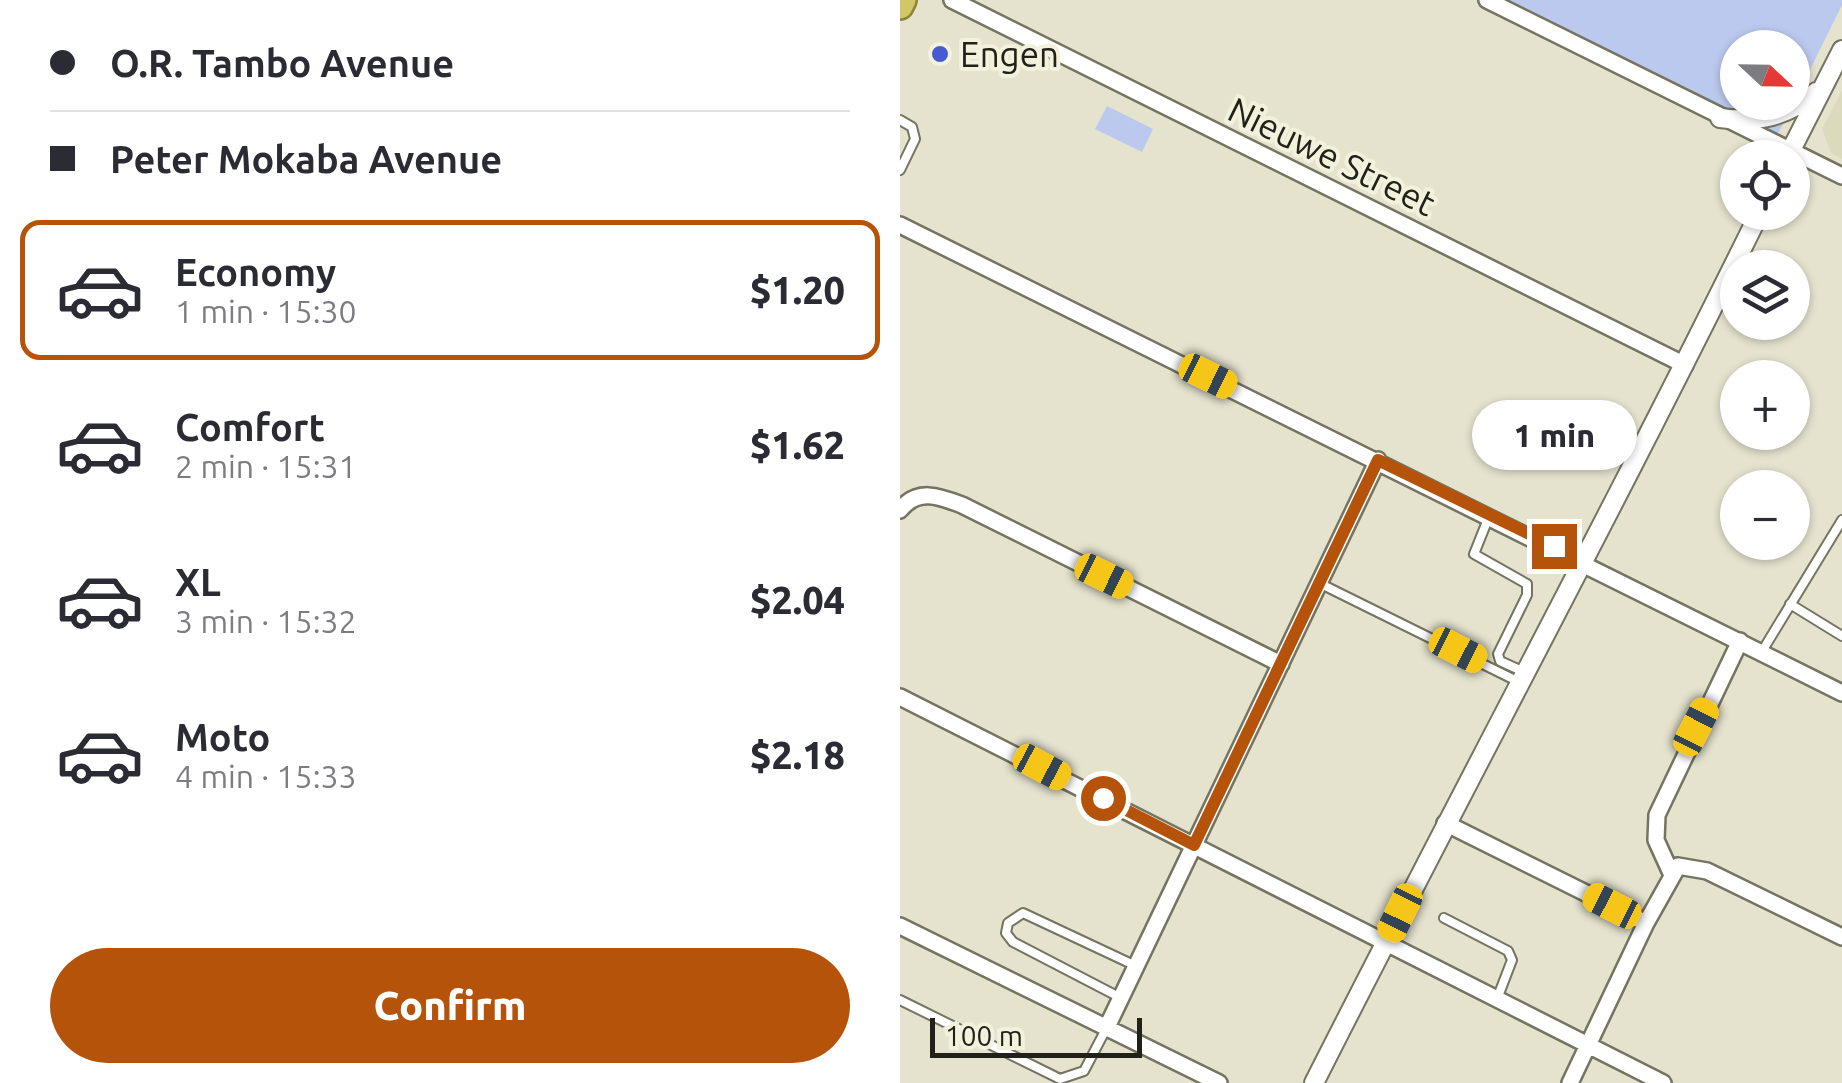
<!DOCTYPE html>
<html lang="en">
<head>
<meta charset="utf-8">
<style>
	body { margin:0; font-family:Ubuntu,sans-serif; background:#f7f7f7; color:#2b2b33; height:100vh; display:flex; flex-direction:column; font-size:38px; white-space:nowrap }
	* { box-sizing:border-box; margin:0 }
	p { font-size:32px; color:#7c7c81 }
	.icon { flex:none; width:55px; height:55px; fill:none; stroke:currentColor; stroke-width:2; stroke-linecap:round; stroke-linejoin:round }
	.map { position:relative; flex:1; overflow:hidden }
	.details { display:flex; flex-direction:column; background:#fff; width:900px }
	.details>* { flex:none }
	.banner { display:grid; align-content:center; height:220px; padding:0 50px; background:#fff }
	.needle { width:65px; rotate:112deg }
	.tools { position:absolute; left:820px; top:30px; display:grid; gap:20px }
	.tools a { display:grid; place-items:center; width:90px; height:90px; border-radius:50%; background:#fff; box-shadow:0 2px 8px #0004; font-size:50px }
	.scale { position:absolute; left:30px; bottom:25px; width:212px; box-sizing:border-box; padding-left:10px; border:5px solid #212119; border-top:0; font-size:28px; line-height:35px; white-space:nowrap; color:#212119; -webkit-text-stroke:8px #f2f1db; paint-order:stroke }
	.end { position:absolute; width:45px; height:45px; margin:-22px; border:12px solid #b45309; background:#fff; box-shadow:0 0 0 5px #fff }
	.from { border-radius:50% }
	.bubble { position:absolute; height:70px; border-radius:35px; background:#fff; box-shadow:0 2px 8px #0004; font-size:32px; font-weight:800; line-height:70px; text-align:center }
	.car { position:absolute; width:30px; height:60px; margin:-30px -15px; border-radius:12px; box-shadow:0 0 8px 2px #0007; background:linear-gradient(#f5c518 24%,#345 0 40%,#f5c518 0 76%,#345 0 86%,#f5c518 0) }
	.banner b { display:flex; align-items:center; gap:35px; height:95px; font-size:38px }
	.banner b+b { border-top:2px solid #e1e1e2 }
	.banner i { width:25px; height:25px; background:#2b2b33 }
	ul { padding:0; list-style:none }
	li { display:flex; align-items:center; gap:30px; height:140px; margin:0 20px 15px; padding:0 30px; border:5px solid transparent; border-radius:20px }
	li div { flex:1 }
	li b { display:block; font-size:38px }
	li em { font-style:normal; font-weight:800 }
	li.on { border-color:#b45309 }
	li>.icon { width:90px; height:90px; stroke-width:1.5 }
	.cta { display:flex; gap:20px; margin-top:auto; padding:20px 50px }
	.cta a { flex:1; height:115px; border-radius:60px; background:#b45309; color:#fff; font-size:40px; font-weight:800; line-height:115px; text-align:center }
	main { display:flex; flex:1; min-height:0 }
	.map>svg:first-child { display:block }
	.built { fill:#dcdabd }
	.green { fill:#bcc9ef; fill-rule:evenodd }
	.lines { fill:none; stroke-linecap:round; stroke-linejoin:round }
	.service-casing { stroke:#757461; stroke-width:12 }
	.minor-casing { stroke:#757461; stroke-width:20 }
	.tertiary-casing { stroke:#757461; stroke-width:22 }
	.trunk-casing { stroke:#8c8432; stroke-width:30 }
	.service { stroke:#fff; stroke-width:8 }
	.minor { stroke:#fff; stroke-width:15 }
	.tertiary { stroke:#fff; stroke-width:18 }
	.trunk { stroke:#d0c866; stroke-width:25 }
	.route { stroke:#b45309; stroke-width:12 }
	.poi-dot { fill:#465bd0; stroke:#f2f1db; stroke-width:4 }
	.labels { text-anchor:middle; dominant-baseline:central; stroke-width:8; stroke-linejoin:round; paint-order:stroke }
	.poi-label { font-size:35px; fill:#212119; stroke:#f2f1db; text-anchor:start }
	.street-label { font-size:35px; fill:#212119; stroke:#f2f1db }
</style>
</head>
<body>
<main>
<section class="details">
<div class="banner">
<b><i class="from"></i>O.R. Tambo Avenue</b>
<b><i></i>Peter Mokaba Avenue</b>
</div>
<ul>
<li class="on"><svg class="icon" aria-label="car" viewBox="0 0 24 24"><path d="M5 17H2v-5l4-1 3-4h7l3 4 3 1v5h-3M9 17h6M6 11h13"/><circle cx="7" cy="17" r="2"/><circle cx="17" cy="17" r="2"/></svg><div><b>Economy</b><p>1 min · 15:30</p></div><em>$1.20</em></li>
<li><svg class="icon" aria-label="car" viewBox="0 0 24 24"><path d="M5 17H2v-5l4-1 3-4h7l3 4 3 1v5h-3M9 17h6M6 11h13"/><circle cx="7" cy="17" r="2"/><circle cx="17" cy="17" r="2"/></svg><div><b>Comfort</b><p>2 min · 15:31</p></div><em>$1.62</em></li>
<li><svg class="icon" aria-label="car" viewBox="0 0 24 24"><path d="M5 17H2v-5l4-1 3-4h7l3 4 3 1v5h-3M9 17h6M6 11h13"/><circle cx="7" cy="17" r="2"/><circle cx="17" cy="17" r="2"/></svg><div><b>XL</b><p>3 min · 15:32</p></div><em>$2.04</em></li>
<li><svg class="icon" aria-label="car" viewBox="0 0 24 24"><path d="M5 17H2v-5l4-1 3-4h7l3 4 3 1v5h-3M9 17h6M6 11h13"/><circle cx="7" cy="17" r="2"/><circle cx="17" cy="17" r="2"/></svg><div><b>Moto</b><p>4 min · 15:33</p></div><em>$2.18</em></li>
</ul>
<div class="cta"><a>Confirm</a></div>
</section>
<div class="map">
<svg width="942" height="1083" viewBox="0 0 942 1083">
	<rect width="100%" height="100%" fill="#e5e3ce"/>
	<path class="built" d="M942,90v69l-11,-6 -9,-24z"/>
	<path class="green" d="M605,0h337v5l-64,129zM838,48h54v54h-54z
		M207,106l46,23 -11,23 -47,-23z"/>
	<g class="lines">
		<defs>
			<path id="service" d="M0,120l12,7 3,12 -15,31
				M588,519l-14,35 53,30v11l-29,59 2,7 24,11
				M419,583l200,99
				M890,604l52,32
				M861,653l81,-133
				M544,918l64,33 4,9 -15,39
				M221,998l-108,-56 -7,-9 2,-10 15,-10 113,53
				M0,1000l160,79 24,-8 21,-40"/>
			<path id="minor" d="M52,0l733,365
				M587,0l355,176
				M0,225l942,468
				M0,510c17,-22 39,-14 62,-5l319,159
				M0,697l763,386
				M545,823l201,100
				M771,873l-15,-33 1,-25 83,-174
				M0,926l319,157
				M206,1029l272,-569
				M670,1083l76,-160 32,-57 29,5 135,66"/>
			<path id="tertiary" d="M820,118c37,5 67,-1 96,-26
				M887,158l55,-108
				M414,1083c147,-291 302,-578 446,-871"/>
			<path id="trunk" d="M0,6l3,-6"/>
		</defs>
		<use href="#service" class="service-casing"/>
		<use href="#minor" class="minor-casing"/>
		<use href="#tertiary" class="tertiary-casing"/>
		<use href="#trunk" class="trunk-casing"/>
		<use href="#service" class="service"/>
		<use href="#minor" class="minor"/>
		<use href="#tertiary" class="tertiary"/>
		<use href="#trunk" class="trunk"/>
	</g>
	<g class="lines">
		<path class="route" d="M203,798l91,47 184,-385 176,86"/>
	</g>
	<circle class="poi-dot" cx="40" cy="54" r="10"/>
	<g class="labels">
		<g class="poi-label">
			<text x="60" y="54">Engen</text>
		</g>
		<g class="street-label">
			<text transform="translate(432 156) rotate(26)">Nieuwe Street</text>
		</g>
	</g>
</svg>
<div class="tools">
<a><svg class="needle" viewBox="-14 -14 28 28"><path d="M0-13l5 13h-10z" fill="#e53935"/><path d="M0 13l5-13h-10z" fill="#7c7c81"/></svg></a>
<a><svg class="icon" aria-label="locate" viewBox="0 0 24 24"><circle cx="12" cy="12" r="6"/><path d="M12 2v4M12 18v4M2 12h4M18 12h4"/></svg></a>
<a><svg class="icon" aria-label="layers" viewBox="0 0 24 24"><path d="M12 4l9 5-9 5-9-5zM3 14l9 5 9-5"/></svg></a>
<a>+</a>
<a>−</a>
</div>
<div class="scale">100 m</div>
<i class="end from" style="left:203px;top:798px"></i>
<i class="end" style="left:654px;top:546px"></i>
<div class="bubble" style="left:572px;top:400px;width:165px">1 min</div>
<i class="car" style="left:308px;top:376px;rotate:116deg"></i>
<i class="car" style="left:204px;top:576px;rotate:116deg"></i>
<i class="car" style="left:558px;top:650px;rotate:117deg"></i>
<i class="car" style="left:796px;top:727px;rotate:27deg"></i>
<i class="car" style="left:142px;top:767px;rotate:118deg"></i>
<i class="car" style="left:712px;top:906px;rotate:297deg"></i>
<i class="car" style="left:500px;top:913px;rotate:206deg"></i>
</div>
</main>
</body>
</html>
